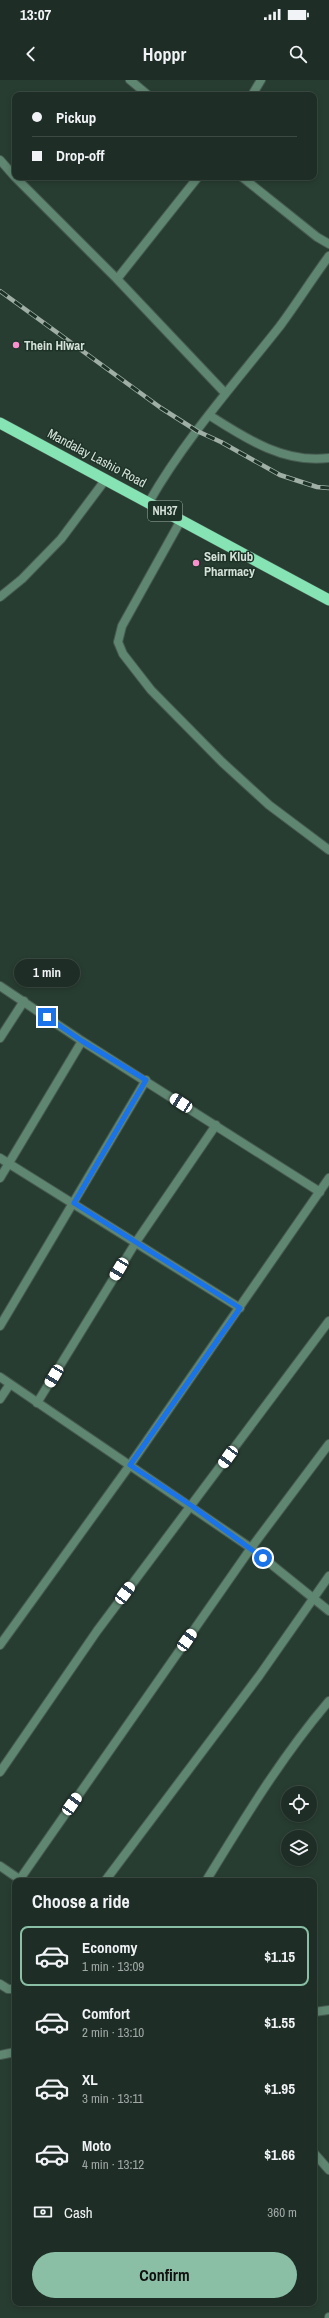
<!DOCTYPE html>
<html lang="en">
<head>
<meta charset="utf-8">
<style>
	body { margin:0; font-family:"Archivo Narrow",sans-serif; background:#2b3a32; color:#f1f3f6; height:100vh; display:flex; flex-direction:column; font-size:15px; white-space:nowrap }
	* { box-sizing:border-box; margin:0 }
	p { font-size:13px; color:#a1a8a7 }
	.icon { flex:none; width:22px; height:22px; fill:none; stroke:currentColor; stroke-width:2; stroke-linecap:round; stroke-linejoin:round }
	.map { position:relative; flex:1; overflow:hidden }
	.sheet { position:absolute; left:12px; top:1798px; width:305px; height:428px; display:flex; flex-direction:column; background:#1e2e26; border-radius:8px; box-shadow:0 2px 6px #0003,0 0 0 1px #3c4a43 }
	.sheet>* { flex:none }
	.guide { position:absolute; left:12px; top:12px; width:305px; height:88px; border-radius:8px; box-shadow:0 2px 6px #0003,0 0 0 1px #3c4a43; display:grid; align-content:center; height:88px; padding:0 20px; background:#1e2e26 }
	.controls { position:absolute; left:281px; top:1706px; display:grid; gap:8px }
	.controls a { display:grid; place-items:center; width:36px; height:36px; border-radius:50%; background:#1e2e26; box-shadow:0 2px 6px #0003,0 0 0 1px #3c4a43; font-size:20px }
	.end { position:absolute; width:18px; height:18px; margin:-9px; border:5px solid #1a73e8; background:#fff; box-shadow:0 0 0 2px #fff }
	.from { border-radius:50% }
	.bubble { position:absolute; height:28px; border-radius:14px; background:#1e2e26; box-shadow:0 2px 6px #0003,0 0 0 1px #3c4a43; font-size:13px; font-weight:700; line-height:28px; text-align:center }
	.car { position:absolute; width:12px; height:24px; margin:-12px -6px; border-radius:5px; box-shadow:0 0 3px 1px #0007; background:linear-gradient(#fff 24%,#345 0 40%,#fff 0 76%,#345 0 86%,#fff 0) }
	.guide b { display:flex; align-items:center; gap:14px; height:38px; font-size:15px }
	.guide b+b { border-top:1px solid #3c4a43 }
	.guide i { width:10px; height:10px; background:#f1f3f6 }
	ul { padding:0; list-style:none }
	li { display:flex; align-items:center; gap:12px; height:60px; margin:0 8px 6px; padding:0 12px; border:2px solid transparent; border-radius:8px }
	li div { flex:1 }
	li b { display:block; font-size:15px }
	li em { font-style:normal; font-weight:700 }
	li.on { border-color:#8abfa5 }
	li>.icon { width:36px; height:36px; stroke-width:1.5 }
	h2 { padding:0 20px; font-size:18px; line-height:48px }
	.pay { display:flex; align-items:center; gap:10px; height:44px; padding:0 20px; font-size:15px }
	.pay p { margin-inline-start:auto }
	.cta { display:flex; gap:8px; margin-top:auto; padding:8px 20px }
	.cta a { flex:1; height:46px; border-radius:24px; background:#8abfa5; color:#111; font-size:16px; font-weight:700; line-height:46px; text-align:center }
	.status { display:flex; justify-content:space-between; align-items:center; height:28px; padding:0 20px; background:#1e2e26; direction:ltr }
	.status svg { height:11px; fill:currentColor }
	header { display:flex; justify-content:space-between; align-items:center; height:52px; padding:0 20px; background:#1e2e26; font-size:18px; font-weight:700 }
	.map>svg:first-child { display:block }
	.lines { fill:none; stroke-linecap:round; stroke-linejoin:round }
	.minor-casing { stroke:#475b50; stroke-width:10 }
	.trunk-casing { stroke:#475b50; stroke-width:12 }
	.minor { stroke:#5f8671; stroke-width:8 }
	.trunk { stroke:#86e3b4; stroke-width:11 }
	.rail-casing { stroke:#9fafa6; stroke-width:4.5 }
	.rail { stroke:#1e3328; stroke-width:3; stroke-dasharray:9; stroke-linecap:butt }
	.route { stroke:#1a73e8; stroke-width:5 }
	.poi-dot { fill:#f890cd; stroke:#1e3328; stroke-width:1.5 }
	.labels { text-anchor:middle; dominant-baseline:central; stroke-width:3; stroke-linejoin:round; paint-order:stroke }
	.shield { fill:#1e3328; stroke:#9eaea5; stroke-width:1 }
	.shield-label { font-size:12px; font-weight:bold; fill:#d5e2da }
	.poi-label { font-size:13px; font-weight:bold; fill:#d5e2da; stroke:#1e3328; text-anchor:start }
	.street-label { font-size:13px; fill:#d5e2da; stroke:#1e3328 }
</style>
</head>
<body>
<div class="status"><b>13:07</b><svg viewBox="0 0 49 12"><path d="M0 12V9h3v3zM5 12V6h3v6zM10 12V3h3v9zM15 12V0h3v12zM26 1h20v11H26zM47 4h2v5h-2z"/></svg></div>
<header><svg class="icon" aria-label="back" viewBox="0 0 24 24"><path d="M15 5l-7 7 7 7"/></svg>Hoppr<svg class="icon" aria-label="search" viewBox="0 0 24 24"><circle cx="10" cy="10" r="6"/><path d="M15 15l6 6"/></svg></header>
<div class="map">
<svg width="329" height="2238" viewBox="0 0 329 2238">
	<rect width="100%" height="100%" fill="#283d32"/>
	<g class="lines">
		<defs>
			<path id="minor" d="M130,0l18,15
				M252,15l9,-15
				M0,80l15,17
				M15,97l102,102 108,114
				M242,97l75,60 12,7
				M117,199l81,-102
				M209,335c36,23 75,49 120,43
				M149,422c36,-63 86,-119 131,-176 17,-23 32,-47 49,-70
				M181,440l-59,106 -4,16 5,12 28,36 71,72 47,43 60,45
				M0,517l22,-18 39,-40 45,-60
				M0,906l82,55 238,151
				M0,958l24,-37
				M0,1078l240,150
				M0,1098l82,-137
				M0,1246l146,-246
				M0,1297l251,171 78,63
				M0,1319l10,-15
				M37,1323l99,-161 80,-117
				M0,1565l130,-180 199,-287
				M0,1692l97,-141 232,-310
				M0,1786l22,15
				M20,1799l231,-331 78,-104
				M105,1801l154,-205 70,-100
				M206,1801c38,-62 76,-125 123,-180
				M0,1904l8,5h7
				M314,1932l15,-2
				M0,1975l15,-3
				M314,2073l15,17
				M329,2238v-1"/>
			<path id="trunk" d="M0,343l329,177"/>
		</defs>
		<use href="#minor" class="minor-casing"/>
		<use href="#trunk" class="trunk-casing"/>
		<use href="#minor" class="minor"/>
		<use href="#trunk" class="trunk"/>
		<defs>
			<path id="rail" d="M0,211l161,117 36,23 24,11 59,33 37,12 12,1"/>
		</defs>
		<use href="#rail" class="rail-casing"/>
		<use href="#rail" class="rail"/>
	</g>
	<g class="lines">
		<path class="route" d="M47,937l35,24 64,39 -72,123 166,105 -110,157 62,41 71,52"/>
	</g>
	<g class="poi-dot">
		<circle cx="16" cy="265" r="4"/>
		<circle cx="196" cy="483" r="4"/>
	</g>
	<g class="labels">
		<rect class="shield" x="148" y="421" width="34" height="20" rx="3"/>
		<g class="shield-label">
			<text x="165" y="431">NH37</text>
		</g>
		<g class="poi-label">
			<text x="24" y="265">Thein Hlwar</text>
			<text x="204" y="476">Sein Klub<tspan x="204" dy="15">Pharmacy</tspan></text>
		</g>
		<g class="street-label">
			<text transform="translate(97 378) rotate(28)">Mandalay Lashio Road</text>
		</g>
	</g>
</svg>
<div class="controls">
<a><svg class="icon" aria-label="locate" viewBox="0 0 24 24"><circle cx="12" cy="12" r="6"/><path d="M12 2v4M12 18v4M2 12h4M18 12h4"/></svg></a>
<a><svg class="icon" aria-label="layers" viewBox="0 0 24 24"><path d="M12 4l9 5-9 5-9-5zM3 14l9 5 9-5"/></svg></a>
</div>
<i class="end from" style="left:263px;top:1478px"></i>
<i class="end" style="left:47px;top:937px"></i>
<div class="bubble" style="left:14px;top:879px;width:66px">1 min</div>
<i class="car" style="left:181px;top:1023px;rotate:303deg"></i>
<i class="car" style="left:119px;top:1189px;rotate:211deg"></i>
<i class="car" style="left:54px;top:1296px;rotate:211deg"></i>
<i class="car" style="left:228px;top:1377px;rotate:216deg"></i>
<i class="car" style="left:125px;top:1513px;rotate:37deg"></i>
<i class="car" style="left:187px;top:1560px;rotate:35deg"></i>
<i class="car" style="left:72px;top:1724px;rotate:35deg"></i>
<div class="guide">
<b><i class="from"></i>Pickup</b>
<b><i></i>Drop-off</b>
</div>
<section class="sheet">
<h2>Choose a ride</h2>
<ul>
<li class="on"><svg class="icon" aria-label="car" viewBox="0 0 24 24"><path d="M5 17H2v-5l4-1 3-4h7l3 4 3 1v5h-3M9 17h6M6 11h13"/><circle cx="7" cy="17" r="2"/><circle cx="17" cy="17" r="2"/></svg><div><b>Economy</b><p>1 min · 13:09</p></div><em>$1.15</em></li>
<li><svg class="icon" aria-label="car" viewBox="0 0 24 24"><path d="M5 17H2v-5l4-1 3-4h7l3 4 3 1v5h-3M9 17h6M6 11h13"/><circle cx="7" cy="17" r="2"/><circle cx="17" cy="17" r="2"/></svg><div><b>Comfort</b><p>2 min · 13:10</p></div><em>$1.55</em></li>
<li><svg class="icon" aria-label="car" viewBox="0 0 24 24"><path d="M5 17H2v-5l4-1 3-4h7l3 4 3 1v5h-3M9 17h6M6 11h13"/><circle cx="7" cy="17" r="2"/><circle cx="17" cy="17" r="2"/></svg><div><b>XL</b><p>3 min · 13:11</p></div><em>$1.95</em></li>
<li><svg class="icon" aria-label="car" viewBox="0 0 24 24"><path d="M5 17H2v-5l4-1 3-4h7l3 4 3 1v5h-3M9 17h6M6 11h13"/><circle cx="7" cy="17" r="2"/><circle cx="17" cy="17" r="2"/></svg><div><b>Moto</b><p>4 min · 13:12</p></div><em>$1.66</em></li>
</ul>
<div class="pay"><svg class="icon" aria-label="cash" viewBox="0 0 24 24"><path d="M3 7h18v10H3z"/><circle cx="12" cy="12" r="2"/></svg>Cash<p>360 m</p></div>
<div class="cta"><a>Confirm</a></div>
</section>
</div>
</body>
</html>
